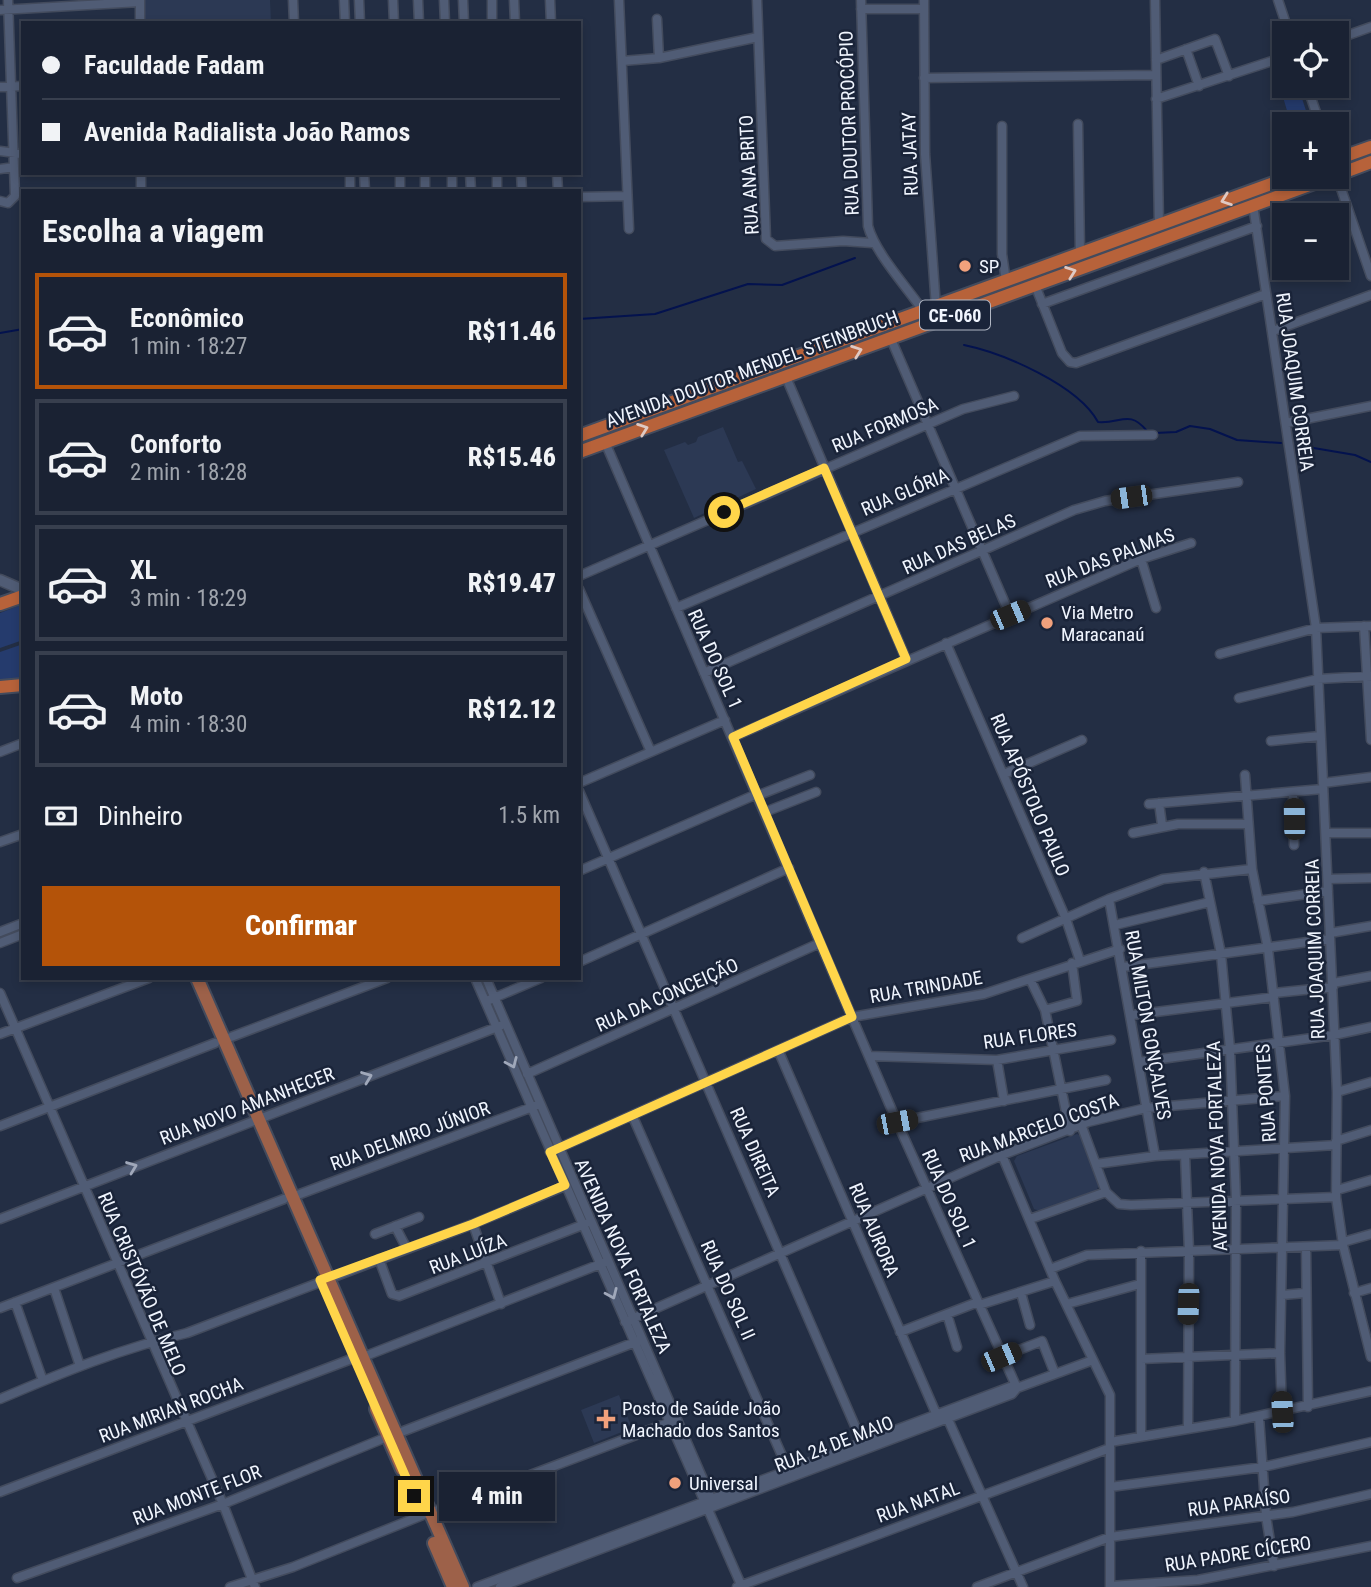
<!DOCTYPE html>
<html lang="pt">
<head>
<meta charset="utf-8">
<style>
	body { margin:0; font-family:"Roboto Condensed",sans-serif; background:#232a3b; color:#f1f3f6; height:100vh; display:flex; flex-direction:column; font-size:26px; white-space:nowrap }
	* { box-sizing:border-box; margin:0 }
	p { font-size:23px; color:#9fa4ac }
	.icon { flex:none; width:38px; height:38px; fill:none; stroke:currentColor; stroke-width:2; stroke-linecap:round; stroke-linejoin:round }
	.map { position:relative; flex:1; overflow:hidden }
	.sheet { position:absolute; left:21px; top:189px; width:560px; height:791px; display:flex; flex-direction:column; background:#1a2233; border-radius:0px; box-shadow:0 4px 10px #0003,0 0 0 2px #383f4e }
	.sheet>* { flex:none }
	.guide { position:absolute; left:21px; top:21px; width:560px; height:154px; border-radius:0px; box-shadow:0 4px 10px #0003,0 0 0 2px #383f4e; display:grid; align-content:center; height:154px; padding:0 21px; background:#1a2233 }
	.buttons { position:absolute; left:1272px; top:21px; display:grid; gap:14px }
	.buttons a { display:grid; place-items:center; width:77px; height:77px; border-radius:0px; background:#1a2233; box-shadow:0 4px 10px #0003,0 0 0 2px #383f4e; font-size:35px }
	.end { position:absolute; width:32px; height:32px; margin:-16px; border:9px solid #ffd54a; background:#111; box-shadow:0 0 0 4px #111 }
	.from { border-radius:50% }
	.bubble { position:absolute; height:49px; border-radius:0px; background:#1a2233; box-shadow:0 4px 10px #0003,0 0 0 2px #383f4e; font-size:23px; font-weight:800; line-height:49px; text-align:center }
	.car { position:absolute; width:21px; height:42px; margin:-21px -10px; border-radius:9px; box-shadow:0 0 5px 2px #0007; background:linear-gradient(#222 24%,#8ab4d8 0 40%,#222 0 76%,#8ab4d8 0 86%,#222 0) }
	.guide b { display:flex; align-items:center; gap:24px; height:66px; font-size:26px }
	.guide b+b { border-top:2px solid #383f4e }
	.guide i { width:18px; height:18px; background:#f1f3f6 }
	ul { padding:0; list-style:none }
	li { display:flex; align-items:center; gap:21px; height:116px; margin:0 14px 10px; padding:0 7px; border:4px solid #383f4e; border-radius:0px }
	li div { flex:1 }
	li b { display:block; font-size:26px }
	li em { font-style:normal; font-weight:800 }
	li.on { border-color:#b45309 }
	li>.icon { width:63px; height:63px; stroke-width:1.5 }
	h2 { padding:0 21px; font-size:32px; line-height:84px }
	.pay { display:flex; align-items:center; gap:18px; height:77px; padding:0 21px; font-size:26px }
	.pay p { margin-inline-start:auto }
	.primary-button { display:flex; gap:14px; margin-top:auto; padding:14px 21px }
	.primary-button a { flex:1; height:80px; border-radius:0px; background:#b45309; color:#fff; font-size:28px; font-weight:800; line-height:80px; text-align:center }
	.map>svg:first-child { display:block }
	.built { fill:#2c3954 }
	.green { fill:#253b6d }
	.lines { fill:none; stroke-linecap:round; stroke-linejoin:round }
	.stream { stroke:#03124e; stroke-width:2 }
	.minor-casing { stroke:#434b5d; stroke-width:11 }
	.tertiary-casing { stroke:#434b5d; stroke-width:13 }
	.primary-casing { stroke:#434b5d; stroke-width:16 }
	.trunk-casing { stroke:#434b5d; stroke-width:16 }
	.minor { stroke:#505c75; stroke-width:8 }
	.tertiary { stroke:#505c75; stroke-width:10 }
	.primary { stroke:#9d6149; stroke-width:12 }
	.trunk { stroke:#b7623a; stroke-width:12 }
	.oneway { stroke:#dfc9c3 }
	.oneway2 { stroke:#a0a8ba }
	.route { stroke:#ffd54a; stroke-width:9 }
	.poi-dot { fill:#f1a17c; stroke:#1a2439; stroke-width:2.5 }
	.labels { text-anchor:middle; dominant-baseline:central; stroke-width:5; stroke-linejoin:round; paint-order:stroke }
	.shield { fill:#1a2439; stroke:#b0b6c3; stroke-width:2 }
	.shield-label { font-size:18px; font-weight:bold; fill:#f0f5fe }
	.street-label { font-size:19px; fill:#f0f5fe; stroke:#1a2439 }
	.poi-label { font-size:19px; fill:#f0f5fe; stroke:#1a2439; text-anchor:start }
</style>
</head>
<body>
<div class="map">
<svg width="1371" height="1587" viewBox="0 0 1371 1587">
	<rect width="100%" height="100%" fill="#232e44"/>
	<path class="built" d="M145,0h125l1,23h-126z
		M723,427l15,35 4,-1 14,28 -62,29 -30,-68 21,-8 3,3 8,-3 2,-5z
		M1077,1134l5,2 17,49 -3,6 -56,20 -6,-2 -20,-48 3,-5z
		M619,1395l13,33 -38,15 -13,-33z"/>
	<path class="green" d="M1284,74v12h14l12,37 -19,1 -14,-47z
		M23,604v36l-23,8v-35z
		M23,644v35l-23,2v-29z"/>
	<g class="lines">
		<path class="stream" d="M579,319l76,-5 93,-30 34,1 73,-27
			M0,333l23,-4
			M964,345c39,8 114,40 134,77 23,2 31,-13 49,9
			M1155,433l21,-1 14,-6 20,3 27,11 44,3
			M1296,445l59,10 16,7"/>
		<defs>
			<path id="minor" d="M140,0v23
				M293,0l1,23
				M344,0l1,23
				M359,0l1,23
				M393,0l1,23
				M418,0l1,23
				M444,0l1,23
				M463,0l1,23
				M492,0v23
				M514,0l1,23
				M550,0l1,23
				M619,0l10,229
				M757,0l9,239 9,7 68,-5 29,2
				M861,0l7,226c7,27 39,61 56,86
				M924,0l1,154 11,153
				M1155,0l4,225
				M1278,0l11,33
				M861,9h63
				M0,10l140,-8
				M657,19l2,39
				M1337,39l34,-12
				M1186,49l13,37
				M1156,60l59,-21 14,37
				M622,61l37,-3 99,-21
				M924,78l231,-3
				M1307,86l13,38
				M0,87l23,-1
				M1156,99l128,-42
				M1078,124l2,129
				M1002,126v128l4,27
				M0,151l23,3
				M0,169l14,-2
				M141,173v18
				M350,173v18
				M364,173l1,18
				M400,173v18
				M425,173v18
				M452,173v18
				M470,173l1,18
				M497,173v18
				M521,173l1,18
				M557,173l1,18
				M1337,177l34,99
				M579,197l48,-1
				M0,201l8,2 7,-7 -7,-196
				M1253,205l63,423 21,464 -1,105 7,48 28,112
				M1035,285l27,68 8,9 6,1 190,-69
				M1042,304l215,-78
				M1273,331l98,-36
				M891,339l119,276
				M786,377l120,282
				M1286,423l85,-17
				M605,442l292,680 120,266
				M1141,559l15,49
				M579,576l384,-167 51,-13
				M579,589l72,163
				M676,608l404,-172 73,-1
				M1364,626l7,114
				M946,643l120,276 14,42
				M1220,654l96,-26 55,-2
				M704,673l370,-163 31,-9 133,-19
				M1239,698l79,-19 53,-3
				M733,737l408,-178 50,-16
				M1271,741l49,-5
				M0,752l23,-9
				M1004,774l78,-34
				M1245,775l7,94 16,80 17,147 -5,257 2,59
				M579,783l146,-63
				M1323,783l48,-6
				M579,791l286,658
				M1293,793l1,52
				M759,795l51,-20
				M1159,803l3,22
				M1149,804l174,-15
				M765,812l51,-20
				M1133,833l45,-9h70
				M1326,833h45
				M0,842l23,-8
				M579,871l178,-77
				M1204,872l17,82 9,95 6,150 -1,222
				M1328,879l43,-1
				M1109,899l46,257
				M1258,901l70,-10
				M1115,925l95,-23
				M0,932l23,-9
				M1330,933l41,-7
				M1022,938l87,-39 54,-20 89,-10
				M0,943l23,-9
				M579,962l210,-94
				M1123,967l207,-28
				M475,978l267,609
				M486,978l225,520 -2,4
				M1030,979l15,31 25,121
				M1333,983l38,-7
				M0,993l223,511 32,83
				M1274,993l59,-6
				M489,1000l52,-22
				M1045,1010l32,-9 -5,-38
				M1132,1015l142,-18
				M0,1034l149,-56
				M223,1040l164,-62
				M779,1052l159,366
				M869,1056l128,4 114,-20
				M997,1060l7,41
				M1139,1062l195,-27 37,-8
				M527,1074l293,-131
				M1337,1092l34,-10
				M633,1117l157,357
				M897,1122l209,-42
				M0,1126l215,-83
				M1082,1127l24,65
				M1336,1141l35,-11
				M550,1152l302,-135 132,-23 136,-45
				M1002,1155l53,126 55,114v192
				M1185,1155l4,96 -1,176
				M1096,1164l59,-8 181,-11
				M1337,1190l34,-10
				M292,1197l243,-91
				M0,1219l500,-193
				M1030,1219l76,-27 13,12 12,1 205,-8
				M473,1224l28,80
				M395,1226l12,23
				M375,1234l44,-17
				M1343,1242l28,-8
				M1306,1248l2,159
				M1141,1251v184
				M379,1259l13,35 7,2 186,-72
				M1050,1269l37,-14 256,-10
				M54,1288l26,78
				M1021,1293l9,32
				M1354,1293l17,-5
				M1282,1295l23,-2
				M15,1302l28,79
				M1067,1304l73,-20
				M979,1305l76,-24
				M0,1308l284,-109
				M947,1314l10,33
				M625,1322l377,-167 86,-33 58,-14 139,-12
				M900,1332l78,-30
				M363,1357l240,-94
				M1001,1357l41,-16 13,33
				M1141,1359l139,-6
				M0,1399c61,-26 122,-51 187,-66l286,-109 92,-38
				M946,1415l77,172
				M1259,1417l7,99 8,50
				M396,1434l242,-93
				M1110,1442l125,-21 136,-30
				M1110,1487l153,-20 108,-25
				M0,1492l354,-134
				M430,1513l243,-92
				M17,1578l206,-74 164,-67
				M1110,1586l88,-6 173,-34
				M230,1587l63,-20 130,-52
				M477,1587l533,-200 7,1 76,-28
				M500,1587l512,-193 5,-6
				M737,1587l373,-139
				M977,1587l133,-50 183,-25 78,-18"/>
			<path id="tertiary" d="M0,580l23,10"/>
			<path id="primary" d="M197,978l266,609
				M376,1409l26,60
				M434,1543l19,44"/>
			<path id="trunk" d="M1337,159l34,-12
				M1337,175l34,-13
				M579,436l711,-259
				M579,452l752,-275
				M0,604l23,-8
				M0,687l23,-2"/>
		</defs>
		<use href="#minor" class="minor-casing"/>
		<use href="#tertiary" class="tertiary-casing"/>
		<use href="#primary" class="primary-casing"/>
		<use href="#trunk" class="trunk-casing"/>
		<use href="#minor" class="minor"/>
		<use href="#tertiary" class="tertiary"/>
		<use href="#primary" class="primary"/>
		<use href="#trunk" class="trunk"/>
	</g>
	<defs><path id="oneway-chevron" d="M-2-3.5L2.5 0L-2 3.5" fill="none" stroke-width="1.6" stroke-linecap="round" stroke-linejoin="round" transform="scale(1.75)"/></defs>
	<g class="oneway">
		<use href="#oneway-chevron" transform="translate(1226 200) rotate(160)"/>
		<use href="#oneway-chevron" transform="translate(1071 272) rotate(-20)"/>
		<use href="#oneway-chevron" transform="translate(857 351) rotate(-20)"/>
		<use href="#oneway-chevron" transform="translate(643 429) rotate(-20)"/>
	</g>
	<g class="oneway2">
		<use href="#oneway-chevron" transform="translate(512 1063) rotate(66)"/>
		<use href="#oneway-chevron" transform="translate(367 1077) rotate(-21)"/>
		<use href="#oneway-chevron" transform="translate(132 1167) rotate(-21)"/>
		<use href="#oneway-chevron" transform="translate(612 1294) rotate(66)"/>
	</g>
	<g class="lines">
		<path class="route" d="M414,1496l-94,-216 153,-56 92,-39 -15,-33 302,-135 -119,-280 173,-78 -82,-191 -100,44"/>
	</g>
	<g class="poi-dot">
		<circle cx="965" cy="266" r="7"/>
		<circle cx="1047" cy="623" r="7"/>
		<path d="M602.5 1408.5h7v7h7v7h-7v7h-7v-7h-7v-7h7z"/>
		<circle cx="675" cy="1483" r="7"/>
	</g>
	<g class="labels">
		<rect class="shield" x="920" y="300.5" width="70" height="29" rx="5"/>
		<g class="shield-label">
			<text x="955" y="315">CE-060</text>
		</g>
		<g class="street-label">
			<text transform="translate(849 123) rotate(-92)">RUA DOUTOR PROCÓPIO</text>
			<text transform="translate(910 154) rotate(-92)">RUA JATAY</text>
			<text transform="translate(749 175) rotate(-93)">RUA ANA BRITO</text>
			<text transform="translate(752 369) rotate(-20)">AVENIDA DOUTOR MENDEL STEINBRUCH</text>
			<text transform="translate(1295 382) rotate(82)">RUA JOAQUIM CORREIA</text>
			<text transform="translate(885 425) rotate(-23)">RUA FORMOSA</text>
			<text transform="translate(905 492) rotate(-23)">RUA GLÓRIA</text>
			<text transform="translate(959 544) rotate(-24)">RUA DAS BELAS</text>
			<text transform="translate(1110 558) rotate(-21)">RUA DAS PALMAS</text>
			<text transform="translate(715 659) rotate(66)">RUA DO SOL 1</text>
			<text transform="translate(1030 795) rotate(67)">RUA APÓSTOLO PAULO</text>
			<text transform="translate(1315 949) rotate(-92)">RUA JOAQUIM CORREIA</text>
			<text transform="translate(926 987) rotate(-10)">RUA TRINDADE</text>
			<text transform="translate(667 995) rotate(-24)">RUA DA CONCEIÇÃO</text>
			<text transform="translate(1148 1025) rotate(80)">RUA MILTON GONÇALVES</text>
			<text transform="translate(1030 1036) rotate(-8)">RUA FLORES</text>
			<text transform="translate(1266 1093) rotate(-94)">RUA PONTES</text>
			<text transform="translate(247 1106) rotate(-21)">RUA NOVO AMANHECER</text>
			<text transform="translate(1039 1128) rotate(-20)">RUA MARCELO COSTA</text>
			<text transform="translate(410 1136) rotate(-20)">RUA DELMIRO JÚNIOR</text>
			<text transform="translate(1217 1146) rotate(-92)">AVENIDA NOVA FORTALEZA</text>
			<text transform="translate(755 1152) rotate(66)">RUA DIREITA</text>
			<text transform="translate(949 1199) rotate(66)">RUA DO SOL 1</text>
			<text transform="translate(874 1230) rotate(67)">RUA AURORA</text>
			<text transform="translate(468 1254) rotate(-21)">RUA LUÍZA</text>
			<text transform="translate(623 1256) rotate(66)">AVENIDA NOVA FORTALEZA</text>
			<text transform="translate(142 1284) rotate(67)">RUA CRISTÓVÃO DE MELO</text>
			<text transform="translate(728 1290) rotate(66)">RUA DO SOL II</text>
			<text transform="translate(171 1410) rotate(-21)">RUA MIRIAN ROCHA</text>
			<text transform="translate(834 1444) rotate(-21)">RUA 24 DE MAIO</text>
			<text transform="translate(197 1495) rotate(-21)">RUA MONTE FLOR</text>
			<text transform="translate(918 1502) rotate(-20)">RUA NATAL</text>
			<text transform="translate(1239 1503) rotate(-8)">RUA PARAÍSO</text>
			<text transform="translate(1238 1554) rotate(-9)">RUA PADRE CÍCERO</text>
		</g>
		<g class="poi-label">
			<text x="979" y="266">SP</text>
			<text x="1061" y="612">Via Metro<tspan x="1061" dy="22">Maracanaú</tspan></text>
			<text x="622" y="1408">Posto de Saúde João<tspan x="622" dy="22">Machado dos Santos</tspan></text>
			<text x="689" y="1483">Universal</text>
		</g>
	</g>
</svg>
<div class="buttons">
<a><svg class="icon" aria-label="locate" viewBox="0 0 24 24"><circle cx="12" cy="12" r="6"/><path d="M12 2v4M12 18v4M2 12h4M18 12h4"/></svg></a>
<a>+</a>
<a>−</a>
</div>
<i class="end from" style="left:724px;top:512px"></i>
<i class="end" style="left:414px;top:1496px"></i>
<div class="bubble" style="left:439px;top:1472px;width:116px">4 min</div>
<i class="car" style="left:1131px;top:497px;rotate:262deg"></i>
<i class="car" style="left:1010px;top:615px;rotate:67deg"></i>
<i class="car" style="left:1294px;top:819px;rotate:359deg"></i>
<i class="car" style="left:897px;top:1122px;rotate:79deg"></i>
<i class="car" style="left:1188px;top:1304px;rotate:182deg"></i>
<i class="car" style="left:1001px;top:1357px;rotate:67deg"></i>
<i class="car" style="left:1282px;top:1412px;rotate:357deg"></i>
<div class="guide">
<b><i class="from"></i>Faculdade Fadam</b>
<b><i></i>Avenida Radialista João Ramos</b>
</div>
<section class="sheet">
<h2>Escolha a viagem</h2>
<ul>
<li class="on"><svg class="icon" aria-label="car" viewBox="0 0 24 24"><path d="M5 17H2v-5l4-1 3-4h7l3 4 3 1v5h-3M9 17h6M6 11h13"/><circle cx="7" cy="17" r="2"/><circle cx="17" cy="17" r="2"/></svg><div><b>Econômico</b><p>1 min · 18:27</p></div><em>R$11.46</em></li>
<li><svg class="icon" aria-label="car" viewBox="0 0 24 24"><path d="M5 17H2v-5l4-1 3-4h7l3 4 3 1v5h-3M9 17h6M6 11h13"/><circle cx="7" cy="17" r="2"/><circle cx="17" cy="17" r="2"/></svg><div><b>Conforto</b><p>2 min · 18:28</p></div><em>R$15.46</em></li>
<li><svg class="icon" aria-label="car" viewBox="0 0 24 24"><path d="M5 17H2v-5l4-1 3-4h7l3 4 3 1v5h-3M9 17h6M6 11h13"/><circle cx="7" cy="17" r="2"/><circle cx="17" cy="17" r="2"/></svg><div><b>XL</b><p>3 min · 18:29</p></div><em>R$19.47</em></li>
<li><svg class="icon" aria-label="car" viewBox="0 0 24 24"><path d="M5 17H2v-5l4-1 3-4h7l3 4 3 1v5h-3M9 17h6M6 11h13"/><circle cx="7" cy="17" r="2"/><circle cx="17" cy="17" r="2"/></svg><div><b>Moto</b><p>4 min · 18:30</p></div><em>R$12.12</em></li>
</ul>
<div class="pay"><svg class="icon" aria-label="cash" viewBox="0 0 24 24"><path d="M3 7h18v10H3z"/><circle cx="12" cy="12" r="2"/></svg>Dinheiro<p>1.5 km</p></div>
<div class="primary-button"><a>Confirmar</a></div>
</section>
</div>
</body>
</html>
